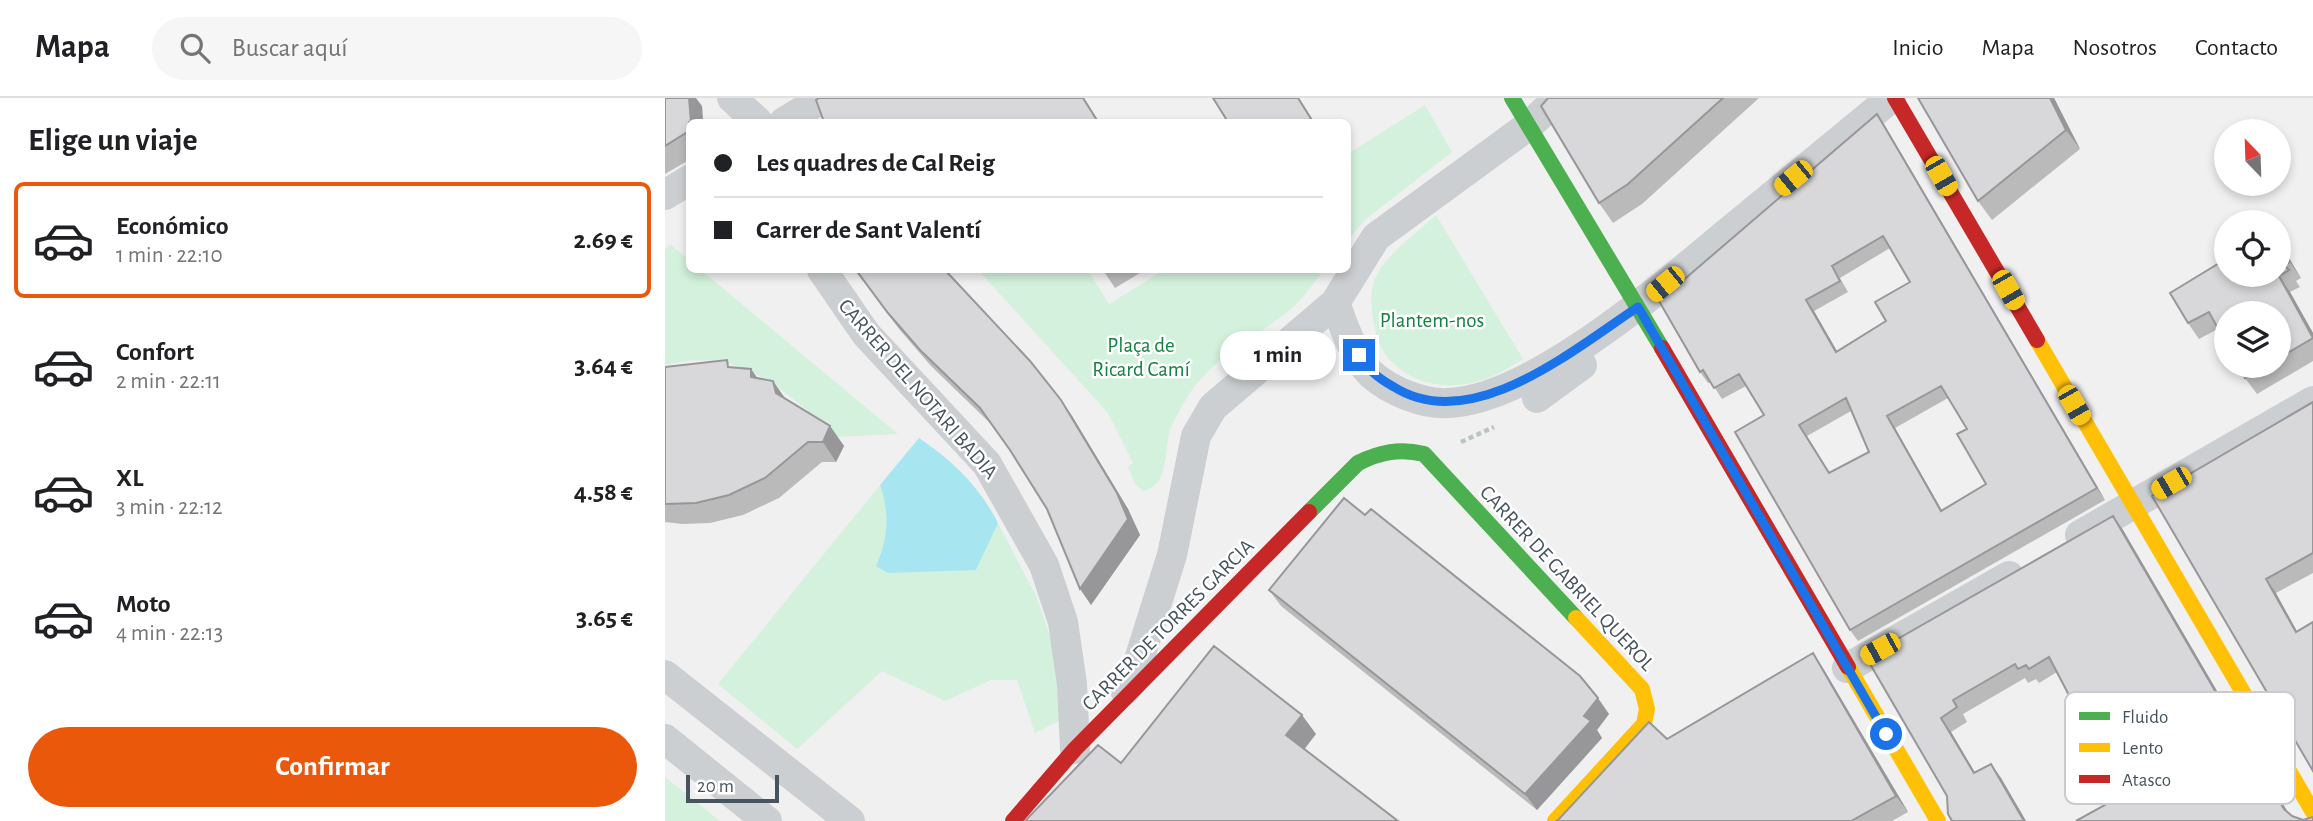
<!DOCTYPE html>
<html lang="es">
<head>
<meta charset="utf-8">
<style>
	body { margin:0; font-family:"Alegreya Sans",sans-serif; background:#f6f6f6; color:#202124; height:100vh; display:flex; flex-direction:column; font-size:26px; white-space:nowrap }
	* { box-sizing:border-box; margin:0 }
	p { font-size:23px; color:#757577 }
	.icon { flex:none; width:38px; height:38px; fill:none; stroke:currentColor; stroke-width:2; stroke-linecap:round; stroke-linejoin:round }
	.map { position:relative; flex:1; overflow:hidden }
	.side { display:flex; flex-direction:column; background:#fff; width:665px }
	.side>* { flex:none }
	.hud { position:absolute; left:21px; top:21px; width:665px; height:154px; border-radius:10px; box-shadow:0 4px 10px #0003; display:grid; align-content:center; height:154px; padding:0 28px; background:#fff }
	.needle { width:46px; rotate:337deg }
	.controls { position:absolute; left:1549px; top:21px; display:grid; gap:14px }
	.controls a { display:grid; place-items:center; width:77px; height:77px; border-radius:50%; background:#fff; box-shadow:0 4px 10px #0003; font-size:35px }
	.scale { position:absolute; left:21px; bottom:18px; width:93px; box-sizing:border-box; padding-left:7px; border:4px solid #46545d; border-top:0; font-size:19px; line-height:24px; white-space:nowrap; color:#46545d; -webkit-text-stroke:5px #fff; paint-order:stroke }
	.end { position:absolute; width:32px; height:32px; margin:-16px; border:9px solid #1a73e8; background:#fff; box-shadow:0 0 0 4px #fff }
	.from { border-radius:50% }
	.bubble { position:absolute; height:49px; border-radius:24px; background:#fff; box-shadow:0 4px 10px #0003; font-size:23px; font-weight:600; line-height:49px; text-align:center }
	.car { position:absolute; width:21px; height:42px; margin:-21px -10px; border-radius:9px; box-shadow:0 0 5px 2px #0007; background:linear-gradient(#f5c518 24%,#345 0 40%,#f5c518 0 76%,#345 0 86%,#f5c518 0) }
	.hud b { display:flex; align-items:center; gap:24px; height:66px; font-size:26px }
	.hud b+b { border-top:2px solid #e0e0e0 }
	.hud i { width:18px; height:18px; background:#202124 }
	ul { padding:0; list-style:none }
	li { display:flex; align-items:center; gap:21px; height:116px; margin:0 14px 10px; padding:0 14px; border:4px solid transparent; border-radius:10px }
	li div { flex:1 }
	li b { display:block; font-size:26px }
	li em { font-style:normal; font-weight:600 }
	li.active { border-color:#ea580c }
	li>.icon { width:63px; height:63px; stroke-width:1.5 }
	h2 { padding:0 28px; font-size:32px; line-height:84px }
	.button { display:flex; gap:14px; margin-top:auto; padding:14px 28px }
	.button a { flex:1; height:80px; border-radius:42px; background:#ea580c; color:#fff; font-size:28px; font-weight:600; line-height:80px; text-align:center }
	header { display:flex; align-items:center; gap:42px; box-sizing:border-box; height:98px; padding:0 35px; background:#fff; border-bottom:2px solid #e0e0e0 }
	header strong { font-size:33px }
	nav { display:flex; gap:38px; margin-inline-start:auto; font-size:24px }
	.search { width:490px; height:63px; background:#f6f6f6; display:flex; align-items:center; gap:18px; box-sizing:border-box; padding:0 24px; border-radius:38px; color:#757577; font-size:26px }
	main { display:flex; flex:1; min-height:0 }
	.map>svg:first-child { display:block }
	.green { fill:#d3f1dc }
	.water { fill:#a7e6f0 }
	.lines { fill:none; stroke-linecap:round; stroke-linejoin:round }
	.path { stroke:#b9c6c0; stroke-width:4.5; stroke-dasharray:5 3.5; stroke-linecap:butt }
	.street { stroke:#cccfd1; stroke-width:30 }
	.fast { stroke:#4caf50; stroke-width:16 }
	.slow { stroke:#ffc107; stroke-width:16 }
	.jam { stroke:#c62828; stroke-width:16 }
	.wall { fill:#bababb; fill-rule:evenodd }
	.shaded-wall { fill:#979799 }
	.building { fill:#d8d8da; stroke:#979799; stroke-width:2; fill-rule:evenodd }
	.route { stroke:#1a73e8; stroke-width:9 }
	.labels { text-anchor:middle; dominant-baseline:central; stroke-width:5; stroke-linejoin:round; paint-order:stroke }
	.park-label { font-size:21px; fill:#138242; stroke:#fff }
	.street-label { font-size:21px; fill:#46545d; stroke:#fff }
	.key { fill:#fff; stroke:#c8ccce; stroke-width:2 }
	.key-label { font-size:19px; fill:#46545d }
</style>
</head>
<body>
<header>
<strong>Mapa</strong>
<div class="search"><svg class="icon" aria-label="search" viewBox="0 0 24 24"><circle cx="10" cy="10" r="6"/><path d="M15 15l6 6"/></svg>Buscar aquí</div>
<nav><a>Inicio</a><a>Mapa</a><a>Nosotros</a><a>Contacto</a></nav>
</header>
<main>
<section class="side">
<h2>Elige un viaje</h2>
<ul>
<li class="active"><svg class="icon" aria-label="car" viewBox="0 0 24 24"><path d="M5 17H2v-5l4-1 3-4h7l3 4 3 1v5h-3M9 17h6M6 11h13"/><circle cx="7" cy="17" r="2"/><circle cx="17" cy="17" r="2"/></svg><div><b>Económico</b><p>1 min · 22:10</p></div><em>2.69 €</em></li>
<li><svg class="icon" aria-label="car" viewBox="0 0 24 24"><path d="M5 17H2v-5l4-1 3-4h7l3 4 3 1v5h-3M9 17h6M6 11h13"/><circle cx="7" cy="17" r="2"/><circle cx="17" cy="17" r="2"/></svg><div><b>Confort</b><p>2 min · 22:11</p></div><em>3.64 €</em></li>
<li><svg class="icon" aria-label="car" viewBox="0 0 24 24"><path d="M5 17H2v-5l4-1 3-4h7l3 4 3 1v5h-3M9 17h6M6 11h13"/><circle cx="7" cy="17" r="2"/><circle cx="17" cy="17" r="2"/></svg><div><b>XL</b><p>3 min · 22:12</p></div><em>4.58 €</em></li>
<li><svg class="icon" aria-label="car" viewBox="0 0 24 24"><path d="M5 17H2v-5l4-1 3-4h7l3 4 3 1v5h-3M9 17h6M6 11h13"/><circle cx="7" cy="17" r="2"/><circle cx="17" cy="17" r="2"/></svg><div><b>Moto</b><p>4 min · 22:13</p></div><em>3.65 €</em></li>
</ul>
<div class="button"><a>Confirmar</a></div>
</section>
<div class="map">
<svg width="1648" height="723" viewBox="0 0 1648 723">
	<rect width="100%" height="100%" fill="#f1f0f0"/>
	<path class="green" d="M760,7l27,47 -86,67 -18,21v-86z
		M771,117l87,144c-12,7 -25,16 -38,20 -44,17 -101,-1 -110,-50 -3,-15 -6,-33 -1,-48 10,-26 42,-47 62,-66z
		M5,146l19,16v10h12l197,164 -61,3c-53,-46 -95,-92 -172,-72v-115z
		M313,172h110l21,34 55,-34h160c-10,12 -19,27 -31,37 -33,29 -79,49 -103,86 -7,11 -16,26 -20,38 -6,20 -1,55 -27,60l-8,-7 -7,-17 5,-4 -25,-50z
		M215,387c10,29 8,54 -4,81l100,4 22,-47 38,73 27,77 4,44 -32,16 -18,-53h-26l-46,21 -63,-30 -85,78 -79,-65z
		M0,679l55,44h-55z"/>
	<path class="water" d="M254,340c34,23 60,48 79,85l-22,47 -88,3 -12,-7c12,-27 14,-52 4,-81z"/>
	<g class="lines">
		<path class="path" d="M796,344l33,-15"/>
		<path class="street" d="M67,0l26,24
			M119,24l39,-24
			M0,97l24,-15
			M157,172l44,64 121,130 57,101 19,57 9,62 3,65
			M670,205c9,23 18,53 36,71 19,17 53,31 78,29 90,-5 225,-127 294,-183 49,-41 99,-81 148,-122
			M872,300l45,-33
			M1415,437l233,-134
			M1182,570l162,-92
			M0,577l185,146
			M460,592l7,-8 40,-127 24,-119 17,-29 122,-104 41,-66 152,-111 31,-28
			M0,641l102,82"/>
		<path class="fast" d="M847,0l150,250
			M644,414l49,-49c22,-11 42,-15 66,-9l152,164"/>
		<path class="slow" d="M1372,242l276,472
			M1183,569l90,154
			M890,723l89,-97 3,-15 -5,-20 -66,-71"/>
		<path class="jam" d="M1230,0l142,242
			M997,250l186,319
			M348,723l62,-72 234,-237"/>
	</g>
	<path class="wall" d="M0,0l37,8 1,16h-14v38l-24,14z
		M883,0h211l-117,106 -29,19 -14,-20z
		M1253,0h136l26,51 -88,71 -14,-19z
		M1212,16l8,12 220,374 -247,141 -8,-11 -86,-215 -18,-29 -24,13 -11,-17 -3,1 -8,-11zM1225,150l20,34 -24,39 -49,30 -23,-40 34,-19 -8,-14zM1283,300l19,31 19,55 -44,27 -47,-83zM1186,313l18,41 -39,21 -23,-37z
		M1614,144l22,36 -5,3 4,6 -10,5 23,41v28l-56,33 -12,-16 -6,-12h40v-53l-61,16 -19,10 -11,-16 91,-48z
		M190,172l217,146 56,93 12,26 -49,70 -44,-96 -34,-55 -22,-30 -60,-58 -32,-37z
		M438,172h42l-30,18z
		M0,269h67l19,2 6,9 28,20 45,28 14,20 -8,16h-14l-43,36 -36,17 -33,8 -28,1 -17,-2z
		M1648,304v171l-37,20 37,178 -161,-275z
		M700,417l244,199 -12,16 5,8 -65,72 -256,-204 -12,-16z
		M1448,418l10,14 165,283 4,3 11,4 10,1 -199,-21 36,-29 -12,-33 -34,19 -10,-14 -37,-71 -18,11 -3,-4 -8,4 -3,-5 -62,36 4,8 -16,10 24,41 16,-9 10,14 25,43h-74l-5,-25 -81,-139z
		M1148,555l11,17 84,142 -16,9h-336l111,-82z"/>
	<path class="shaded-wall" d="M24,0h7l6,8 1,16h-12z
		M418,0h1l15,24h-1z
		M633,0h1l15,24h-1z
		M1385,0h4l26,51 -14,-19z
		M1212,16l8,12 220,374 -8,-12z
		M1614,144l22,36 -11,-16z
		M1614,178l11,16 23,41v5z
		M1141,202l8,11 30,53 -8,-12z
		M86,271l14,20 -14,-12z
		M108,283l14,20 -11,-8z
		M396,302l11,16 56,93 12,26 -49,70 -11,-16z
		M1222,318l8,12 54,95 -8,-12z
		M165,328l14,20 -8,16 -13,-20z
		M1448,418l10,14 170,291 -9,-12z
		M1601,481l10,14 29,53 -9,-14z
		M1148,555l11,17 84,142 -12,-16z
		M933,600l11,16 -12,16 5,8 -65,72 -12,-16z
		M637,617l14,19 -16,21 -14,-20z
		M1276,620l10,14 33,56 -10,-15z
		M1326,666l10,14 25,43h-2z"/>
	<path class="building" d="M0,0h24l2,24h-2v9l-24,15z
		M154,0h264l15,24h-274l-8,-22z
		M548,0h85l15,24h-85z
		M883,0h175l-95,86 -29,19 -58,-97z
		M1253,0h132l16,32 -88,71z
		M1212,16l220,374 -247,142 -115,-198 29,-17 -25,-41 -25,14 -11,-18 -3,2 -41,-71zM1218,138l27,46 -35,20 11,19 -50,31 -30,-52 34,-19 -8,-15zM1276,288l26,43 -10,5 29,50 -45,27 -54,-95zM1181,300l23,54 -40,21 -30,-48z
		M1614,145l11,19 -6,3 5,5 -10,6 34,62 -34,20v-45h-53v30l-17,-31 -21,11 -18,-30 56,-34v16h53z
		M191,172h89l85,91 31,39 56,93 11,26 -48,70 -33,-80 -37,-59 -30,-42 -60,-58 -32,-37z
		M62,262l1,7 23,2v8l22,4 3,12 54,33 -7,16h-15l-43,36 -36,17 -33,8 -31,1v-137z
		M1574,268h27l-21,12z
		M1648,304v151l-47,26 30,53 17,-10v149l-161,-275z
		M679,400l21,17 6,-6 209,167 18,22 -14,18 7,5 -66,73 -256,-204z
		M1448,418l171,293 8,7 11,4 10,-3v4h-237l38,-21 -5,-6 41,-23 -17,-50 -39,22 -45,-86 -20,12 -3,-4 -8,4 -3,-5 -62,36 4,7 -16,11 33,55 17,-9 33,57h-72l-4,-7 -1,-18 -81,-139z
		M549,548l88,69 -16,20 112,86h-373l73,-76 23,18z
		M1148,555l83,143 -45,25h-295l3,-2 90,-97 18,17z"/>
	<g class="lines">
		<path class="route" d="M694,257c10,16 19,23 35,32 78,49 180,-38 244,-80l248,427"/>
	</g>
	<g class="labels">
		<g class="park-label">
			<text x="767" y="222">Plantem-nos</text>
			<text x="476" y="247">Plaça de<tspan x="476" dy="24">Ricard Camí</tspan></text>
		</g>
		<g class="street-label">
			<text transform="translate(253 291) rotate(49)">CARRER DEL NOTARI BADIA</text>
			<text transform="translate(902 480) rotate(47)">CARRER DE GABRIEL QUEROL</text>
			<text transform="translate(503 527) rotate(-45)">CARRER DE TORRES GARCIA</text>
		</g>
	</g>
	<rect x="1400" y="594" width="230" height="112" rx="10" class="key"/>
	<rect x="1414" y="614" width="31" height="8" fill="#4caf50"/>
	<rect x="1414" y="645" width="31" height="9" fill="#ffc107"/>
	<rect x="1414" y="677" width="31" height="8" fill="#c62828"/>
	<g class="key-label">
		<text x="1457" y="625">Fluido</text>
		<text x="1457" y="656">Lento</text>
		<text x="1457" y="688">Atasco</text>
	</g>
</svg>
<div class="controls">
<a><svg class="needle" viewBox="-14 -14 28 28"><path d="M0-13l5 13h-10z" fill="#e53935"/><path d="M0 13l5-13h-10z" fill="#757577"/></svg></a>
<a><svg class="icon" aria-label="locate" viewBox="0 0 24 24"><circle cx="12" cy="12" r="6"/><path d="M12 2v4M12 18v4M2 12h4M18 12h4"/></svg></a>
<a><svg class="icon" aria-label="layers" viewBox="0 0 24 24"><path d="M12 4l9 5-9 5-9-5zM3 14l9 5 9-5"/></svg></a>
</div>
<div class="scale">20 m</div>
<i class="end from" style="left:1221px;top:636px"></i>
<i class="end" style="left:694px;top:257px"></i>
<div class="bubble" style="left:555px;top:233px;width:116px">1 min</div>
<i class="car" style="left:1276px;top:78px;rotate:150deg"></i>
<i class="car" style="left:1128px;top:80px;rotate:231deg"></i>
<i class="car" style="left:1000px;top:186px;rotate:231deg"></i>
<i class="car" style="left:1343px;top:192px;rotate:150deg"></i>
<i class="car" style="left:1409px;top:307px;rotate:150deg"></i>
<i class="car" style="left:1506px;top:385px;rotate:240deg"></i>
<i class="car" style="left:1215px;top:551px;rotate:241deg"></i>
<div class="hud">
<b><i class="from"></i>Les quadres de Cal Reig</b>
<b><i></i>Carrer de Sant Valentí</b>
</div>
</div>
</main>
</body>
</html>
